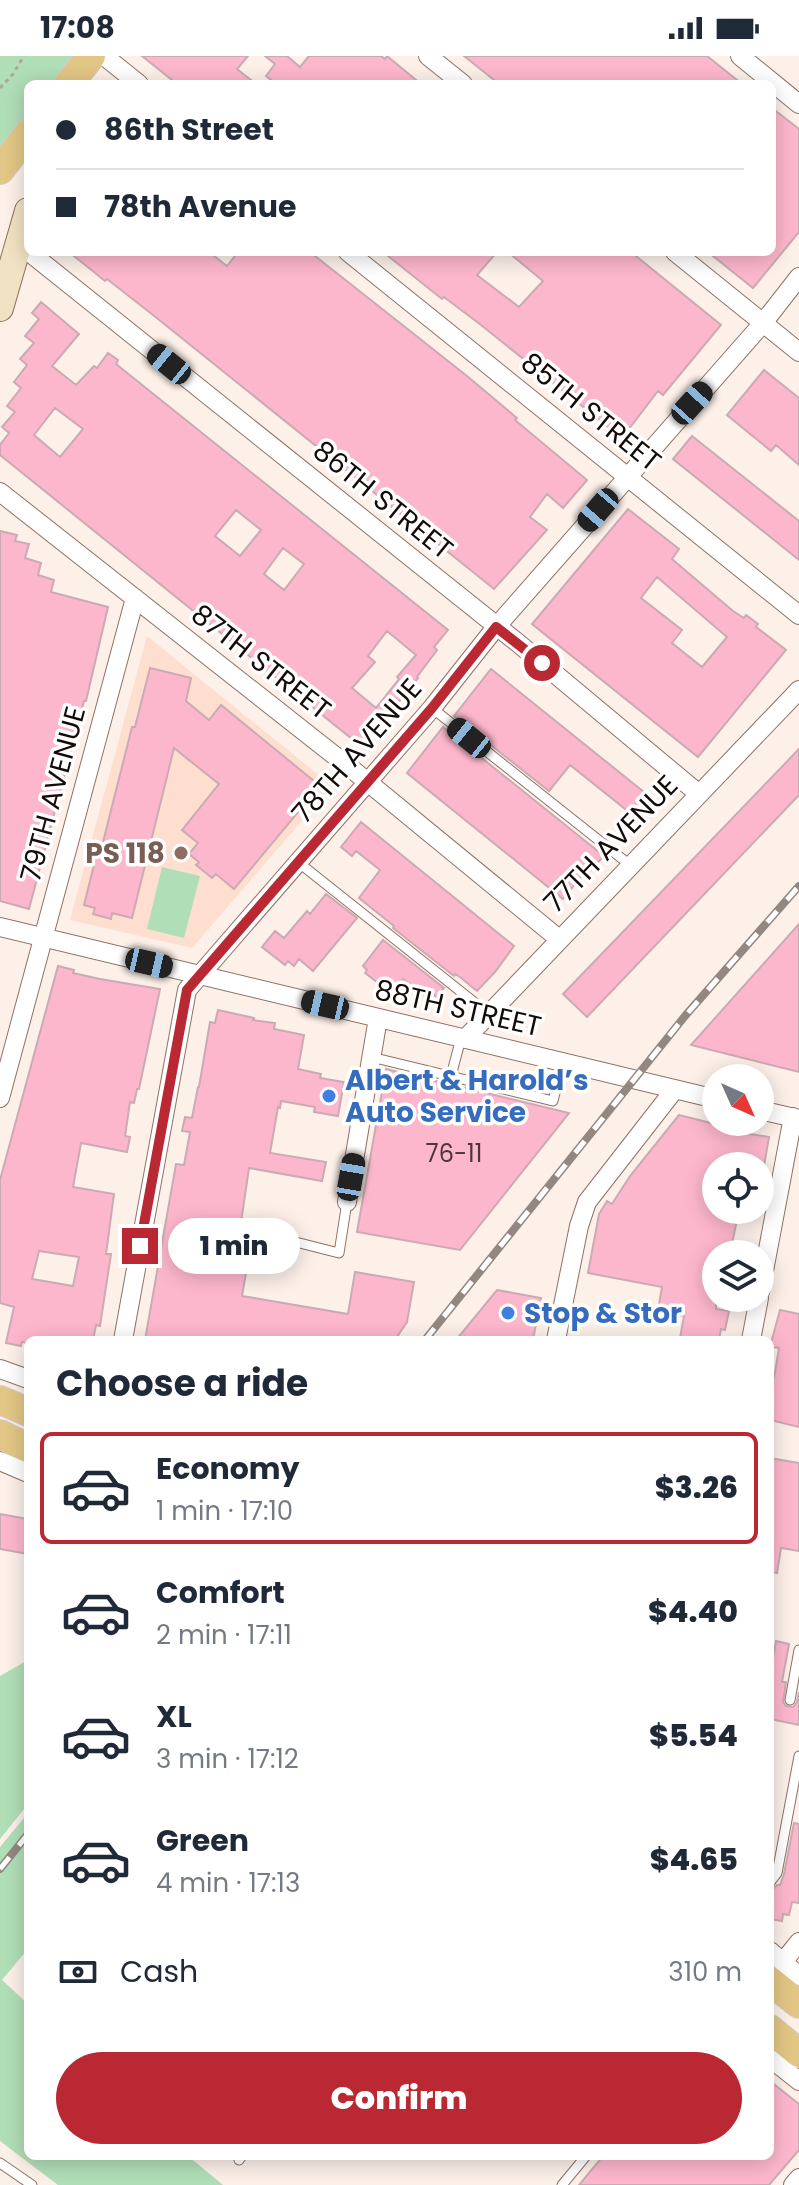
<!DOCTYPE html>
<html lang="en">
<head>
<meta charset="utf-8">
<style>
	body { margin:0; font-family:Poppins,sans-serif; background:#f2f2f3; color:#1f2937; height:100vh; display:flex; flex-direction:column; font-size:30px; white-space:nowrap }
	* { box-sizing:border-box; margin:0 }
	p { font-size:26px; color:#747a83 }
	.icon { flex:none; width:44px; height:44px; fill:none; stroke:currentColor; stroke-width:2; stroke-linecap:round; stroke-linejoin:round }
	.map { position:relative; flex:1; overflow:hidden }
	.drawer { position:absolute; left:24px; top:1280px; width:750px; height:824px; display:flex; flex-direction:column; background:#fff; border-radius:12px; box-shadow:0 4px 20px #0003 }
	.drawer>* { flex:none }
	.guide { position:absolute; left:24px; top:24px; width:752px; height:176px; border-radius:12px; box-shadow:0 4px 20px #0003; display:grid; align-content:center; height:176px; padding:0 32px; background:#fff }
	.needle { width:52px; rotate:135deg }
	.buttons { position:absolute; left:702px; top:1008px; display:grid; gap:16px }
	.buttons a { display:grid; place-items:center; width:72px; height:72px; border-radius:50%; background:#fff; box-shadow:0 4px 20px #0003; font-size:40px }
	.end { position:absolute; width:36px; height:36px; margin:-18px; border:10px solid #b92833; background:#fff; box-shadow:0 0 0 4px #fff }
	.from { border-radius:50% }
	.bubble { position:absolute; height:56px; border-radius:28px; background:#fff; box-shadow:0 4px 20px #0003; font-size:26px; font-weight:800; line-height:56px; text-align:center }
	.car { position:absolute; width:24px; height:48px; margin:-24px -12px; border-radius:10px; box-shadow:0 0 6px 2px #0007; background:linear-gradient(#222 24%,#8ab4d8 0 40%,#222 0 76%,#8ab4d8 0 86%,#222 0) }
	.guide b { display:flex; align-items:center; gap:28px; height:76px; font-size:30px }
	.guide b+b { border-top:2px solid #e0e1e3 }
	.guide i { width:20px; height:20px; background:#1f2937 }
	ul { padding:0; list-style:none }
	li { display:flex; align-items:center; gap:24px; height:112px; margin:0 16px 12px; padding:0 16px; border:4px solid transparent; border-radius:12px }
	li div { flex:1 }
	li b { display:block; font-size:30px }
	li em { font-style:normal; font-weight:800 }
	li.current { border-color:#b92833 }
	li>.icon { width:72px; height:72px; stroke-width:1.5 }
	h2 { padding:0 32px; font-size:36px; line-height:96px }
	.pay { display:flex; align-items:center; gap:20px; height:88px; padding:0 32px; font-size:30px }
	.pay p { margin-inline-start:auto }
	.action { display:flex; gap:16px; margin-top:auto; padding:16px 32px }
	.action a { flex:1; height:92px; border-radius:48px; background:#b92833; color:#fff; font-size:32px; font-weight:800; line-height:92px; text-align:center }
	.status { display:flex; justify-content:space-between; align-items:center; height:56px; padding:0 40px; background:#fff; direction:ltr }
	.status svg { height:22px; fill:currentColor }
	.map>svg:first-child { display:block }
	.built { fill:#fddecf }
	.green { fill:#b0deb7 }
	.building { fill:#fdb7cc; stroke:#cbaab3; stroke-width:2; fill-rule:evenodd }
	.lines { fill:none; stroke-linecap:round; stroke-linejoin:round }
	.service-casing { stroke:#8e7264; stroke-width:11 }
	.minor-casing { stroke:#8e7264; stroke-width:20 }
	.secondary-casing { stroke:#8e7264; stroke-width:28 }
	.primary-casing { stroke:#d0cecd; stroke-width:30 }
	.path { stroke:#b0a59f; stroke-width:3; stroke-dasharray:4 4; stroke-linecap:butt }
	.service { stroke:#fff; stroke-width:9 }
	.minor { stroke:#fff; stroke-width:18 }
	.secondary { stroke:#f0e2c2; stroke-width:26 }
	.primary { stroke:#e2c685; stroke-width:28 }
	.rail-casing { stroke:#928781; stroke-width:8 }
	.rail { stroke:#fff; stroke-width:5; stroke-dasharray:15; stroke-linecap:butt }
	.route { stroke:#b92833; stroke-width:10 }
	.education-dot { fill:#8d6e63; stroke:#fff; stroke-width:3 }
	.shop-dot { fill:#3f7fe0; stroke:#fff; stroke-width:3 }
	.labels { text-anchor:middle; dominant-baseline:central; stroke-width:7; stroke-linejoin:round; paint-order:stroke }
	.number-label { font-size:24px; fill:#4e3638 }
	.street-label { font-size:28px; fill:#140b06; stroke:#fff }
	.education-label { font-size:28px; font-weight:bold; fill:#785e54; stroke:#fff; text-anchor:end }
	.shop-label { font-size:28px; font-weight:bold; fill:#366cbe; stroke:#fff; text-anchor:start }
</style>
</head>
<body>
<div class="status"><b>17:08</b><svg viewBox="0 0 49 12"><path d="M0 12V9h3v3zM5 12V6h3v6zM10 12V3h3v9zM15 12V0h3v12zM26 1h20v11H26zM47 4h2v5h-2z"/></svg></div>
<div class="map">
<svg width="799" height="2129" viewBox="0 0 799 2129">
	<rect width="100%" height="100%" fill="#fcf0e9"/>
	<path class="built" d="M147,580l185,150 -140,162 -122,-28z"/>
	<path class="green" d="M0,0h82l-25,28h-29v33l-28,32z
		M162,811l38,9 -16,62 -37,-9z
		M28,1604v144l-28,35v-163z
		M28,1757v136l-26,31 26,24v152h160l35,29h-165l-58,-44v-294z"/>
	<path class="building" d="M142,0h106l-11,13 19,15h-79z
		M265,0h22l13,11 9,-11h72l4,3 2,-3 34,28h-145l-10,-8 9,-12z
		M464,0h243l35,28h-243z
		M772,52l27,21v103l-46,56 -45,-36h64z
		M69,196h140l18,14 11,-14h72l157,124 50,42 -2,2 72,60 -24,28 -16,-14 -17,23 17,13 -53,59 -341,-274 -46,-36 -2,2z
		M383,196h114l-20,23 42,32 24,-26 -35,-29h123l90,73 -58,70 -5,-4 -36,47 -141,-113 -37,-28 -2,2z
		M41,246l38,32 -27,32 24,19 18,-19 3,2 11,-15 10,7 -2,4 332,266 -14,17 3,3 -20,27 1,1 -56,69 -362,-292v-10l9,-12 -7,-6 13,-15 -8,-6 14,-18 -7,-6 13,-17 -7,-6 14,-16 -9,-7 14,-17 -7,-6zM55,352l28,21 -23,28 -26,-22zM236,454l25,20 -21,26 -25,-20zM283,492l21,16 -20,26 -20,-16zM387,575l29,24 -19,22 2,2 -23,29 -24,-20 23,-26 -7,-6z
		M764,314l35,28v67l-23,-20 -5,6 -44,-36z
		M692,380l107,85v39l-126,-101z
		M628,453l51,40 -7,10 61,52 11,7 2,-3 12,9 -2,3 30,23 -88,107 -166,-133zM657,521l70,60 -25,30 -30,-24 10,-13 -41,-32z
		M0,475l17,4 -2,6 14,3 -4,14 16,5 -3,12 16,5 -3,12 57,15 -22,94h-2l-55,208 -29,-8z
		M150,612l41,10 -5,23 23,19 12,-15 99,81 -86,103 -18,-15 -4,4 -16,-13 3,-3 -10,-8 9,-11 -16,-13 37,-46 -45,-36 -42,170 -20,-5 -1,6 -18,-5 2,-6 -11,-3 12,-48 3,1 33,-131h3z
		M491,613l164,132 -16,19 -69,-55 -21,26 -95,-75z
		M443,671l161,129 -14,15 -3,-2 -24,30 -156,-126z
		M799,693v46l-212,222 -24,-23z
		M361,766l153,124 -19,26 -18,19 -17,-14 -5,-3 -1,2 -61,-48 1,-2 -35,-28 21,-28 -24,-19 -4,5 -11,-9z
		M326,838l31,24 -44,53 -14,-12 -5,7 -6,-5 -3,4 -23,-18 13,-16 9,7 23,-27 3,3z
		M799,868v148l-108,-27z
		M383,884l61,48 -8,9 -2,-2 -4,5 -27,-21 -9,12 -5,-5 -3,3 -21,-16 2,-3 -4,-4z
		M58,910l16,4 -1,3 27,6 60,10 -21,100h-2l-3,14 -4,-1 -5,34 5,1 -3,15 -46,-9 -8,44 41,7 -8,60h5l-11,72 -4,-1 -3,15h-65v3l-6,-1 -1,4 -15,-3 8,-36 -14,-4v-123zM39,1195l40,6 -6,29 -41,-7z
		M218,954l36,8 -1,2 22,3 -1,6 30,6 -6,34 23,5 -1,4 24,4 -6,34 -24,-4 1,-5 -34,-6 -1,7 -2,-1 -8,46 56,9 -4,19 -73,-13 -10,68 13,3 -10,57 106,18 7,-42 59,10 -7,40 -12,18h-250l31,-176 8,1 6,-33 -8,-1 3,-14 7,1 6,-31h1l11,-65 5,1z
		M386,1013l183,44 -109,137 -103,-18z
		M679,1059l60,15 -1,2 31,5 -5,29h-48v44h23l-8,39 -2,-1 -1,6h-12v55l13,2 -4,19 -4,-1 -2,11 -39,-2 4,-22 -26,-6 4,-23 -74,-14 11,-59 8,-13 5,3 18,-28z
		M497,1234l44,8 -8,42h-77z
		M780,1254l19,4v113l-29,-7v-43l4,1 5,-30 -9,-1z
		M770,1402l29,5v88l-18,-3 -4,25 -7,-1z
		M0,1458l28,5v35l-28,-5z
		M776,1585l13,3 -7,38h4l-3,20 3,4 7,1 4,-5 2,-10v33l-29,-6v-55h2z
		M794,1767l5,1v79l-7,-1 -3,13 -6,-1 -1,7 -12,-2v-16l3,-14 4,-4h3l4,-11z
		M770,2025l29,23v46l-30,35h-190l24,-29h167z"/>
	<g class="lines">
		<defs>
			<path id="service" d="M432,652l198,157
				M298,806l191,152
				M371,1001l182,44 10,-39
				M451,1020l10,-38
				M268,1179l71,18 8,-51
				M790,1644l9,-50
				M770,1826l7,-9 22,-117
				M239,2104l3,-4
				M0,2107l32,22
				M562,2129l24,-29"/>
			<path id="minor" d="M104,0l35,28
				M428,0l35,28
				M740,0l59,48
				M29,196l489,391 181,151
				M348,196l451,363
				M675,196l124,100
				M0,436l353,278 206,169
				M0,871l716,172
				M465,983l334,-349
				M0,1042l135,-500
				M760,1054l39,9
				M347,1146l31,-184
				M760,1236l33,-175
				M123,1284l64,-350 245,-282 64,-81 267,-304 36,-46
				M556,1284l23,-114 8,-24 88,-113
				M751,1284l8,-42
				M0,1313l28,10
				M0,1405l28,12
				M770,1895l29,25
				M783,1906l16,-20
				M770,2002l29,23
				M793,2129l6,-7"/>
			<path id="secondary" d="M0,252l28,-97"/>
			<path id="primary" d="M69,28l22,-28
				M0,114l28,-36
				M0,1344l28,12
				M0,1378l28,14
				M770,1925l29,23
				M770,1973l29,24"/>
		</defs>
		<use href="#service" class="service-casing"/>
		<use href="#minor" class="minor-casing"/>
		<use href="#secondary" class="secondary-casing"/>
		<use href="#primary" class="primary-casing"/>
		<path class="path" d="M0,32l13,-14 11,-18"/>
		<use href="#service" class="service"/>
		<use href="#minor" class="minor"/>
		<use href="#secondary" class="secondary"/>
		<use href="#primary" class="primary"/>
		<defs>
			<path id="rail" d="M425,1284l260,-324 114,-130
				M0,1813l28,-35"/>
		</defs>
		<use href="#rail" class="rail-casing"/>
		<use href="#rail" class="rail"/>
	</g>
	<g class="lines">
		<path class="route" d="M140,1190l47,-256 245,-282 64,-81 46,36"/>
	</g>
	<circle class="education-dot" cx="181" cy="797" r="8"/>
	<g class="shop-dot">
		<circle cx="329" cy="1040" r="8"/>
		<circle cx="508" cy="1257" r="8"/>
	</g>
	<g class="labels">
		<g class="number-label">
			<text x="454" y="1097">76-11</text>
		</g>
		<g class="street-label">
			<text transform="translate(591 356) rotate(39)">85TH STREET</text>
			<text transform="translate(383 444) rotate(39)">86TH STREET</text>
			<text transform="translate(261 606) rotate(38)">87TH STREET</text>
			<text transform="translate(357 695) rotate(-49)">78TH AVENUE</text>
			<text transform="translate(53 738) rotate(-75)">79TH AVENUE</text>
			<text transform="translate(611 788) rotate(-46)">77TH AVENUE</text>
			<text transform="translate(458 952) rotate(13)">88TH STREET</text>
		</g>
		<g class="education-label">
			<text x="165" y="797">PS 118</text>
		</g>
		<g class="shop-label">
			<text x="345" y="1024">Albert &amp; Harold’s<tspan x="345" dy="32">Auto Service</tspan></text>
			<text x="524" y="1257">Stop &amp; Stor</text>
		</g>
	</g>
</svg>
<div class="buttons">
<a><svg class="needle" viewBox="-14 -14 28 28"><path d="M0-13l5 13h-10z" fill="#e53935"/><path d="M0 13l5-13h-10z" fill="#747a83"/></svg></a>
<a><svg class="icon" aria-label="locate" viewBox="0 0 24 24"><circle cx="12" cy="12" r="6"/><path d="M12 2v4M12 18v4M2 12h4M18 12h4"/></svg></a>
<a><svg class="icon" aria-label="layers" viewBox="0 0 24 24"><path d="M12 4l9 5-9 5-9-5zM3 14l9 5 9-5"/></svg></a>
</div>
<i class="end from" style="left:542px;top:607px"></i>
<i class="end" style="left:140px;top:1190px"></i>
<div class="bubble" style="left:168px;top:1162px;width:132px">1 min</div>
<i class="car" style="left:169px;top:308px;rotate:309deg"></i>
<i class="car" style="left:692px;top:347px;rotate:42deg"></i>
<i class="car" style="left:598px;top:454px;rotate:221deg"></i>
<i class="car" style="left:469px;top:682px;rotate:309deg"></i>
<i class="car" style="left:149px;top:907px;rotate:103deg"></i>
<i class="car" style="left:325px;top:949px;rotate:283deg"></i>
<i class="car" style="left:351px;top:1121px;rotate:10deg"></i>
<div class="guide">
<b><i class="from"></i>86th Street</b>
<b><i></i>78th Avenue</b>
</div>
<section class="drawer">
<h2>Choose a ride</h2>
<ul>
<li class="current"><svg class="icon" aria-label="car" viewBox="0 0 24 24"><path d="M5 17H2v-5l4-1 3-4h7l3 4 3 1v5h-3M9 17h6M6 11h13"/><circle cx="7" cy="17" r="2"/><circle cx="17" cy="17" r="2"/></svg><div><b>Economy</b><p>1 min · 17:10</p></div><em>$3.26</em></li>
<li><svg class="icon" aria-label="car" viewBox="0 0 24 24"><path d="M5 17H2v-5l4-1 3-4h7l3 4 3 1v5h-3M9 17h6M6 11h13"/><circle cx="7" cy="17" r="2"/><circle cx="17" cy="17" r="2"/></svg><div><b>Comfort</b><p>2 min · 17:11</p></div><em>$4.40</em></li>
<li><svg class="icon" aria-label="car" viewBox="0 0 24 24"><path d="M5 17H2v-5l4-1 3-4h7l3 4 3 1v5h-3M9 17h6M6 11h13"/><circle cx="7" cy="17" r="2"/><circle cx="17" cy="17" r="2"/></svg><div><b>XL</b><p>3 min · 17:12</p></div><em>$5.54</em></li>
<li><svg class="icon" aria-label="car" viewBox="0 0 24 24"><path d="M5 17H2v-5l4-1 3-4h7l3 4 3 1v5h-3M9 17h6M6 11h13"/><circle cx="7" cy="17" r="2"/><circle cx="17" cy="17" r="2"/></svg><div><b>Green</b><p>4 min · 17:13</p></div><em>$4.65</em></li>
</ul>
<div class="pay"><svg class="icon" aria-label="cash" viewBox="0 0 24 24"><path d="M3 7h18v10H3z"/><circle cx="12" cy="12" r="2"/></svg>Cash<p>310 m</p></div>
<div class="action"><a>Confirm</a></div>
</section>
</div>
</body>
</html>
